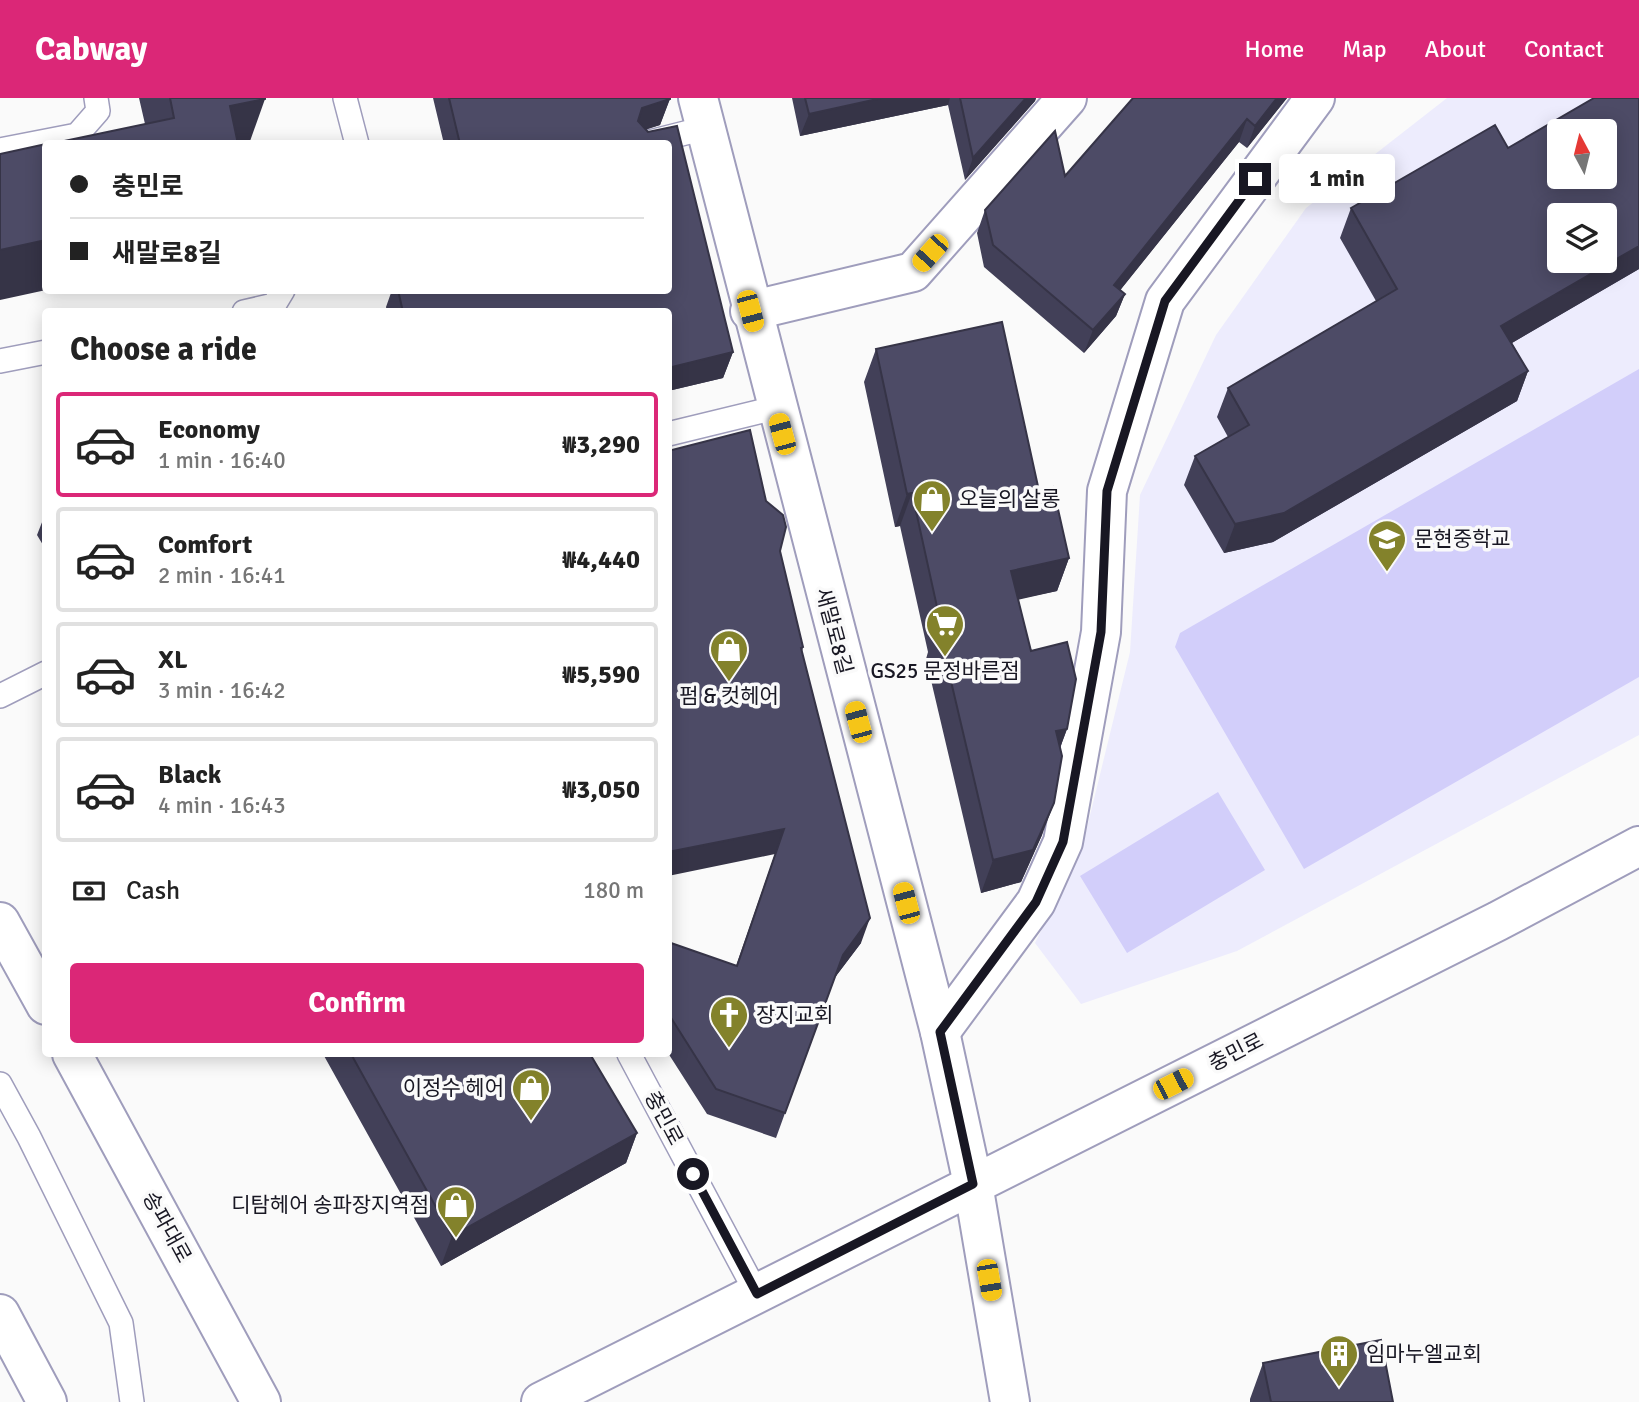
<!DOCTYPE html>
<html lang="en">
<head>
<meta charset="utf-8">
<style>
	body { margin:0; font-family:Signika,"Noto Sans KR",sans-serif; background:#f2f2f2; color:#222; height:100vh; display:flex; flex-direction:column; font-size:26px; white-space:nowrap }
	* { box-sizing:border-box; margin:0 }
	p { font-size:23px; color:#767676 }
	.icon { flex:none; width:38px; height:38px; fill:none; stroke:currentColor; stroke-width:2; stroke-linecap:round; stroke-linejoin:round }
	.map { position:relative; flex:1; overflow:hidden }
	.drawer { position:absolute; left:42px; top:210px; width:630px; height:749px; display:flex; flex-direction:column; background:#fff; border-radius:7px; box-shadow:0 4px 18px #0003 }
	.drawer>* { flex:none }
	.guide { position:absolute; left:42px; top:42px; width:630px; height:154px; border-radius:7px; box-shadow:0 4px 18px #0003; display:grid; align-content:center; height:154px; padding:0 28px; background:#fff }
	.needle { width:46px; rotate:353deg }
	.buttons { position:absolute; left:1547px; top:21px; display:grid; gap:14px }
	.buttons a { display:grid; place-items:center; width:70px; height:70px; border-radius:7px; background:#fff; box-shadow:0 4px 18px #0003; font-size:35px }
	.end { position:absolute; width:32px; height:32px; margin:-16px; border:9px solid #181723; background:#fff; box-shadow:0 0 0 4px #fff }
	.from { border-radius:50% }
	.bubble { position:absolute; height:49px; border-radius:7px; background:#fff; box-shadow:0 4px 18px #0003; font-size:23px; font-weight:800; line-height:49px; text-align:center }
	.car { position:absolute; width:21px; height:42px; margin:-21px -10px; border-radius:9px; box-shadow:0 0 5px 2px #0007; background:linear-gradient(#f5c518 24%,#345 0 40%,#f5c518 0 76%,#345 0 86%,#f5c518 0) }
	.guide b { display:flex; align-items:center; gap:24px; height:66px; font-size:26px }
	.guide b+b { border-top:2px solid #e0e0e0 }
	.guide i { width:18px; height:18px; background:#222 }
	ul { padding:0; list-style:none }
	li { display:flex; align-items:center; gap:21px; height:105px; margin:0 14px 10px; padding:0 14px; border:4px solid #e0e0e0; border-radius:7px }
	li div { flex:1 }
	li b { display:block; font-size:26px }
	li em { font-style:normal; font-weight:800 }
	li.current { border-color:#db2777 }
	li>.icon { width:63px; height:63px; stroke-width:1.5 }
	h2 { padding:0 28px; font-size:32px; line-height:84px }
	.pay { display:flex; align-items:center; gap:18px; height:77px; padding:0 28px; font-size:26px }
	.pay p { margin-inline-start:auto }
	.action { display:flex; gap:14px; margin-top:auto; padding:14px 28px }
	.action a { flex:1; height:80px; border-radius:7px; background:#db2777; color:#fff; font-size:28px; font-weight:800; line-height:80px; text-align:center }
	header { display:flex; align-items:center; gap:42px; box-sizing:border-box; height:98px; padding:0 35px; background:#db2777; color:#fff }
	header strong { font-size:33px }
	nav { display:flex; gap:38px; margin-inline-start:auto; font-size:24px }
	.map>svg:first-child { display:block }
	.built { fill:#edecfd; fill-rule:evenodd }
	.green { fill:#d2cefa }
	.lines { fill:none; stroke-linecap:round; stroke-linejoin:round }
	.lane-casing { stroke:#9f9dbc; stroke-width:26 }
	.street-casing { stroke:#9f9dbc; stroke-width:42 }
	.secondary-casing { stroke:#9f9dbc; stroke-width:42 }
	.primary-casing { stroke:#9f9dbc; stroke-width:42 }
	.lane { stroke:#fff; stroke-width:23 }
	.street { stroke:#fff; stroke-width:38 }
	.secondary { stroke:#fff; stroke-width:38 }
	.primary { stroke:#fff; stroke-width:38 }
	.wall { fill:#424058 }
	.shaded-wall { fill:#363447 }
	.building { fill:#4d4b66; stroke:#363447; stroke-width:2; fill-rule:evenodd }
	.route { stroke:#181723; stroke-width:9 }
	.labels { text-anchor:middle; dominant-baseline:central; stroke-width:7; stroke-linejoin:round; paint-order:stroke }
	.poi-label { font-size:21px; fill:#181723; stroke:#fafafa; text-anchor:start }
	.street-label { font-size:21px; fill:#181723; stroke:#fafafa }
</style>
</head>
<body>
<header>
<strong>Cabway</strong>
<nav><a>Home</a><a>Map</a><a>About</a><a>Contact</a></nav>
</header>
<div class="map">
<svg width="1639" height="1304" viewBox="0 0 1639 1304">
	<rect width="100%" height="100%" fill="#fafafa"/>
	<path class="built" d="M1447,0h192v637l-402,216 -156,53 -46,-61 47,-95 48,-196 10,-157 76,-160 90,-127zM1559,33h46v46h-46zM1559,117h46v46h-46z"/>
	<path class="green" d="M1639,271v308l-335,192 -129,-222 5,-14z
		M1218,694l47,78 -138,83 -47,-77z"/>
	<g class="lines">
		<defs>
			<path id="lane" d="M345,0l12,46
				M642,46l63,-16
				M0,52l77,-15 21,-24 -2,-13
				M244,214l30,-7 9,-15
				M0,263l46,-9
				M668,336l107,-26
				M0,598l46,-23
				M629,956l128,240
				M0,986l29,53 92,186 11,79"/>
			<path id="street" d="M750,213l163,-39 154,-174
				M940,934l96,-130 27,-60 38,-210 6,-141 58,-190 150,-203"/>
			<path id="secondary" d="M698,0l242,934 33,152 37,218
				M541,1304l957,-481 141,-75"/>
			<path id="primary" d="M0,824l46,83
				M72,956l189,348
				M0,1216l47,88"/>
		</defs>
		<use href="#lane" class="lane-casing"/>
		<use href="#street" class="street-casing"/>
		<use href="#secondary" class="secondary-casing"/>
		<use href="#primary" class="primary-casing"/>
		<use href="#lane" class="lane"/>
		<use href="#street" class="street"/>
		<use href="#secondary" class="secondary"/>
		<use href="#primary" class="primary"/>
	</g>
	<path class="wall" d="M139,0h126l-120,26z
		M433,0h237l-10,27 -14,4 2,3 29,-6 56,226 -10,26 -55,13v-79h-281l-1,-5 6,-17h276v-146h-224z
		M792,0h244l-1,3 -70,79 -17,-75 -148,31z
		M1133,0h154l-40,50 -8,-6 -119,148 5,4 -9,22 -32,37 -100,-86 -7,-34 8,-23 80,-34z
		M1508,50l131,121 -127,74 16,28 -11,30 -244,141 -49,11 -40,-68 11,-29 33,-19 -11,-20 11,-29 148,-87 -36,-63 11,-30z
		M876,251l163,142 30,67 -12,33 -39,8 13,52 36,78 -7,19 -18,87 -21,47 -40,11 -55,-234 2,-7 -28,-126 -5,1 -31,-145z
		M766,403l14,50 23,96 -1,5 59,291 -28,37 -57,158 -69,-24 -39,-61v-111l68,24 39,-112z
		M46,414v38l-9,-15z
		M323,956h267l47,79 -11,30 -185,103z
		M1263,1265l130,39h-143v-3z"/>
	<path class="shaded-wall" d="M882,0h68l-2,7 -148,31 9,-22z
		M1026,0h10l-1,3 -70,79 8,-22z
		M1277,0h10l-40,50 8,-22z
		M265,1l-16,45h-32l13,-38z
		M670,1l-10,26 -27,9 9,-26z
		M1247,21l-8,23 -133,166 8,-23z
		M46,142v50l-46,10v-50z
		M1639,148v23l-148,86 10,-29z
		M1125,196l-9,22 -32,37 9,-23z
		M733,254l-10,26 -55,13v-23z
		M1528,273l-11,30 -244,141 -49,11 11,-29z
		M912,395l-12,33 -5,1 12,-33z
		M1069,460l-12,33 -58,13 12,-33z
		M1067,631l-12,32 1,-30z
		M1054,705l-12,32 -21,47 -40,11 12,-33z
		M784,731l-9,25 -107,22v-24z
		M870,820l-9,25 -28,37 10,-25z
		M637,1035l-11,30 -185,103 11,-30z"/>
	<path class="building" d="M170,0h95v1l-35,7 8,38h-188l124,-26z
		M449,0h221v1l-28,9 -4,13 10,11 29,-6 56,226 -65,16v-56h-265l-5,-22h270v-146h-208z
		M805,0h77l-73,16z
		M960,0h66l-53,60z
		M1133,0h144l-22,28 -8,-7 -133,166 11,9 -32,36 -100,-85 -8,-35 70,-79 10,45z
		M1594,0h45v148l-138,80 27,45 -244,142 -49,11 -40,-68 54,-31 -21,-37 169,-99 -46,-81 144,-83 13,23zM1559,33h46v46h-46zM1559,117h46v46h-46z
		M46,46v96l-46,10v-96z
		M1002,224l37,169 14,-4 16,71 -58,13 20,80 36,-9 9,37 -9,50 -11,2 6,25 -8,47 -21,47 -40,10 -55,-234 3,-1 -29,-132 -5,1 -31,-145z
		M750,332l16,71 17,14 3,12 -6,24 23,96 -2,1 69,270 -27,37 -58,158 -69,-24 -48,-76v-71l69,24 47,-137 -116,23v-401z
		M351,956h239l47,79 -185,103z
		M1381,1242l12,62h-122l-8,-39z"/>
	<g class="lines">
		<path class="route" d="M693,1076l64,120 216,-110 -33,-152 96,-130 27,-60 38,-210 6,-141 58,-190 90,-122"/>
	</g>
	<defs>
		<symbol id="shop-pin" viewBox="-11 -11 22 30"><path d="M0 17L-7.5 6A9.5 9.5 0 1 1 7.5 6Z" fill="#83822b" stroke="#fafafa"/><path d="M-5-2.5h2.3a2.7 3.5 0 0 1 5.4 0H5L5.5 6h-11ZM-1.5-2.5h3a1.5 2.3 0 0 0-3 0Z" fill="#fff"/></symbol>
		<symbol id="school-pin" viewBox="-11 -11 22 30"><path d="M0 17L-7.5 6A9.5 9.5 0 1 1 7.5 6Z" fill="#83822b" stroke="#fafafa"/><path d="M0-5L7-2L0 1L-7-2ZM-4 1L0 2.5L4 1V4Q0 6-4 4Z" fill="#fff"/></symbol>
		<symbol id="supermarket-pin" viewBox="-11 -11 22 30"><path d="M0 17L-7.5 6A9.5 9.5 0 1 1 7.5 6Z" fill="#83822b" stroke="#fafafa"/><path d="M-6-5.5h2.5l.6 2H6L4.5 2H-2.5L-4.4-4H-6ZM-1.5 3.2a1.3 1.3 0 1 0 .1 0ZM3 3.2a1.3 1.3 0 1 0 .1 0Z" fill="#fff"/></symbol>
		<symbol id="church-pin" viewBox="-11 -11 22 30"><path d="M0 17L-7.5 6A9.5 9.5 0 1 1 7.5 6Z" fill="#83822b" stroke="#fafafa"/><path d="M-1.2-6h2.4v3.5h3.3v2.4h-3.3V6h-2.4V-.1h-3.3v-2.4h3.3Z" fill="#fff"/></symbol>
		<symbol id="building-pin" viewBox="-11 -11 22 30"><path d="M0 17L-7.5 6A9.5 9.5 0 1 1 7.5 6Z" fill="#83822b" stroke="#fafafa"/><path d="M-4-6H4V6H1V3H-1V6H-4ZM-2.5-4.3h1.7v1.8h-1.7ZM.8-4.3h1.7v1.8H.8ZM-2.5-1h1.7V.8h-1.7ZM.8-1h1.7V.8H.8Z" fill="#fff"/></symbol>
	</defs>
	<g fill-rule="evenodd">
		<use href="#shop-pin" x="910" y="379" width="44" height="60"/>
		<use href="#school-pin" x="1365" y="419" width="44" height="60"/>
		<use href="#supermarket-pin" x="923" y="504" width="44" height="60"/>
		<use href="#shop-pin" x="707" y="529" width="44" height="60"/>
		<use href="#church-pin" x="707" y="895" width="44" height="60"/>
		<use href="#shop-pin" x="509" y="968" width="44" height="60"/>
		<use href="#shop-pin" x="434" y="1085" width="44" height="60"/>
		<use href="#building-pin" x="1317" y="1234" width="44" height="60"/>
	</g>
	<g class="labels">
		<g class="poi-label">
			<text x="959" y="401">오늘의 살롱</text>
			<text x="1414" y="441">문현중학교</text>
			<text x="945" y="573" text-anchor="middle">GS25 문정바른점</text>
			<text x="729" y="598" text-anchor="middle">펌 &amp; 컷헤어</text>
			<text x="756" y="917">장지교회</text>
			<text x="504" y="990" text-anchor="end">이정수 헤어</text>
			<text x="429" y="1107" text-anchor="end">디탐헤어 송파장지역점</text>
			<text x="1366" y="1256">임마누엘교회</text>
		</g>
		<g class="street-label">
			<text transform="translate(834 533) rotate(75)">새말로8길</text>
			<text transform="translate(1236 954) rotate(-27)">충민로</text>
			<text transform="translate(664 1020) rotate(62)">충민로</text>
			<text transform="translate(167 1129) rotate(61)">송파대로</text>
		</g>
	</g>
</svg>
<div class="buttons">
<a><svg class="needle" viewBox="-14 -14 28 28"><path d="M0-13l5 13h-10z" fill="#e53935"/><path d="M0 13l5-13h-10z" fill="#767676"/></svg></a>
<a><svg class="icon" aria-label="layers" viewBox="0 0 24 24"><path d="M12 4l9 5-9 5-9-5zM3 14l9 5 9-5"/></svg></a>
</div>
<i class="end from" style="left:693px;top:1076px"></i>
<i class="end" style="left:1255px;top:81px"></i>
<div class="bubble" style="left:1279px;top:56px;width:116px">1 min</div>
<i class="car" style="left:930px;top:155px;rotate:222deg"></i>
<i class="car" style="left:750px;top:213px;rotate:165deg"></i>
<i class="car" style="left:782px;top:336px;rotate:345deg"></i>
<i class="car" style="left:858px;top:624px;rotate:345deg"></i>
<i class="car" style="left:906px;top:805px;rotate:345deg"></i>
<i class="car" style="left:1173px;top:986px;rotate:63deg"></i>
<i class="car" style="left:989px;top:1182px;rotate:170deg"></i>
<div class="guide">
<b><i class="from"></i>충민로</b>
<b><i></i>새말로8길</b>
</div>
<section class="drawer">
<h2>Choose a ride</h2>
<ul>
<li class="current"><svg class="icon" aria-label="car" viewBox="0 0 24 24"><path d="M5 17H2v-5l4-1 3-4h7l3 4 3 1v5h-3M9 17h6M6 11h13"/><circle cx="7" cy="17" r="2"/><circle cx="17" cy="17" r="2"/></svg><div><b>Economy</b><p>1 min · 16:40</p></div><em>₩3,290</em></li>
<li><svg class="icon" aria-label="car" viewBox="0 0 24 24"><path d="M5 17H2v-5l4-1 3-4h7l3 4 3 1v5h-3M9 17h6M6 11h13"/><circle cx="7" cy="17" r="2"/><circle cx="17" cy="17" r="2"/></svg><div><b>Comfort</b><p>2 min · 16:41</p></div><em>₩4,440</em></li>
<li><svg class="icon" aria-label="car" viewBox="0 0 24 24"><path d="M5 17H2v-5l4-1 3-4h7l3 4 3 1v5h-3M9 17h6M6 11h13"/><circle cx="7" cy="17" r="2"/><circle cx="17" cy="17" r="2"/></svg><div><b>XL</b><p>3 min · 16:42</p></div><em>₩5,590</em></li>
<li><svg class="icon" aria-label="car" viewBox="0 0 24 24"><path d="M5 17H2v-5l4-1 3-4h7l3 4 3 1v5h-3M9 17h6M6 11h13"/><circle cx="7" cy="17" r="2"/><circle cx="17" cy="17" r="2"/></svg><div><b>Black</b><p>4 min · 16:43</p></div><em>₩3,050</em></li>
</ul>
<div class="pay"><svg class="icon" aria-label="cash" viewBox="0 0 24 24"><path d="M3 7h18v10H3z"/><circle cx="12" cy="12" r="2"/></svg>Cash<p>180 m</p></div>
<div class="action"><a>Confirm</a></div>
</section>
</div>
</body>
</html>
